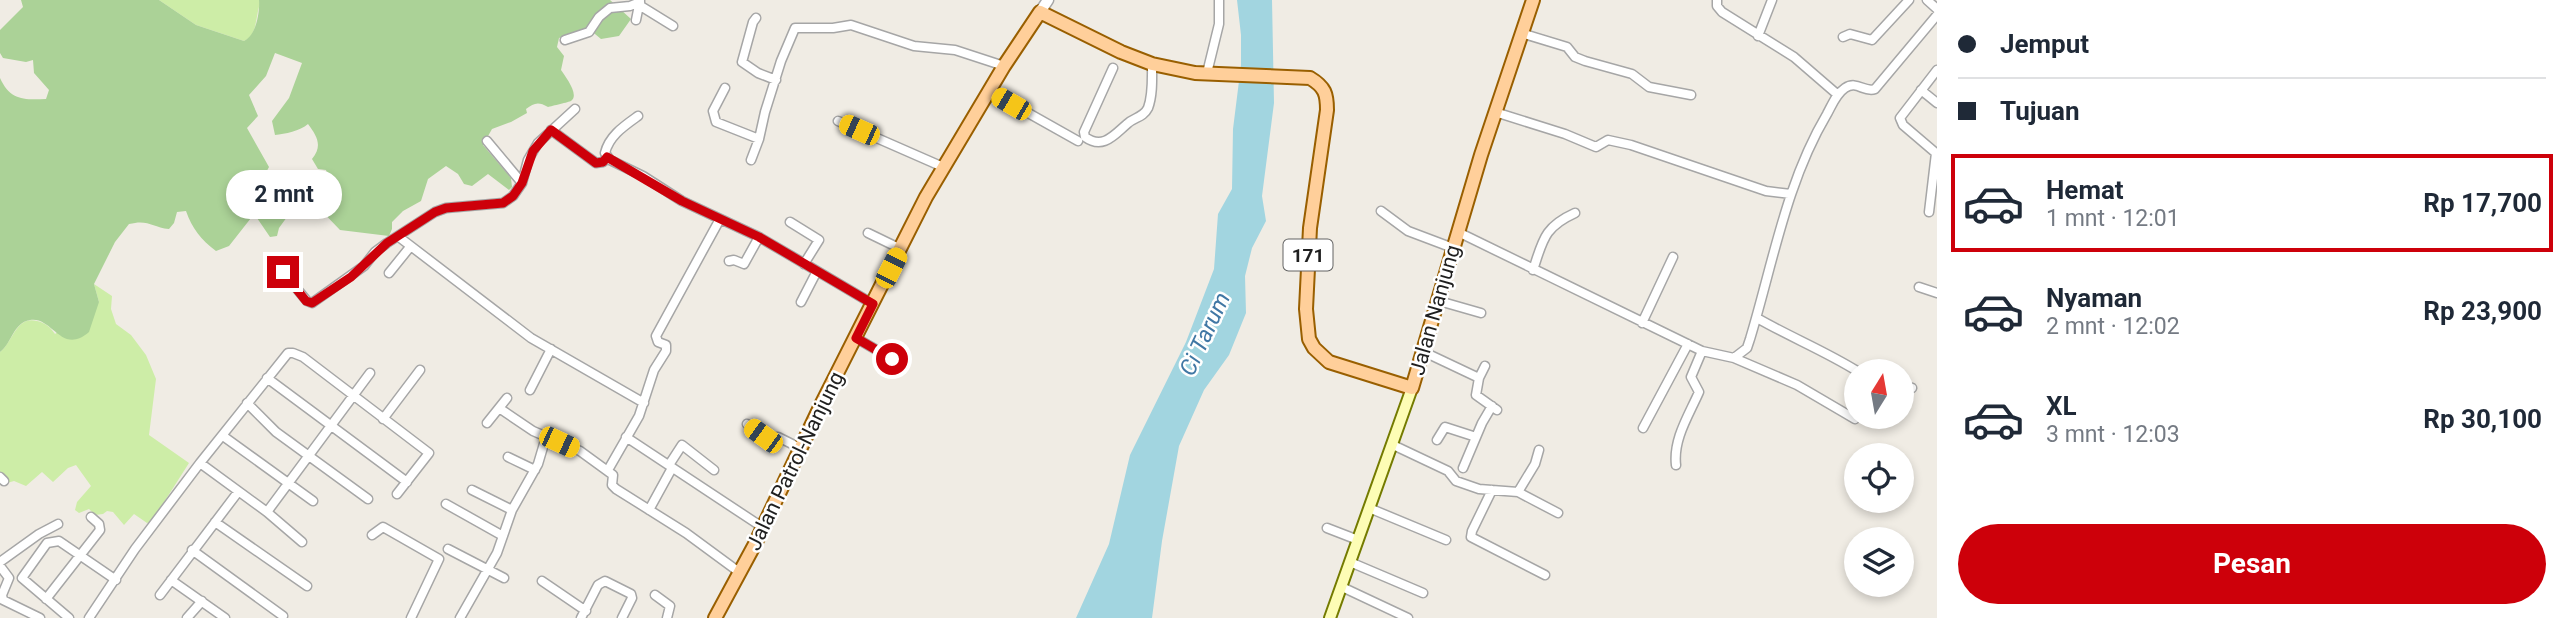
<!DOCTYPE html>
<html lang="id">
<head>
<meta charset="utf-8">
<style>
	body { margin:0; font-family:Roboto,sans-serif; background:#f6f6f7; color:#1f2937; height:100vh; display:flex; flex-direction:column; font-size:26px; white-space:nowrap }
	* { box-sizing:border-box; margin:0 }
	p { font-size:23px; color:#747a83 }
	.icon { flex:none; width:38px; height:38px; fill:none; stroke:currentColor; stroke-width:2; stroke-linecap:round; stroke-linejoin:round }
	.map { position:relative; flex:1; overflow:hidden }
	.drawer { display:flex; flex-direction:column; background:#fff; width:630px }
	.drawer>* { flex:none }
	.banner { display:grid; align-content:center; height:154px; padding:0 21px; background:#fff }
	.needle { width:46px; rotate:11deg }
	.fabs { position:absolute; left:1844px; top:359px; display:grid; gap:14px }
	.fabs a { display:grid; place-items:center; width:70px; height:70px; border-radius:50%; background:#fff; box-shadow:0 4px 10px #0003; font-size:35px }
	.end { position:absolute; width:32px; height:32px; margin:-16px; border:9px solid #cd000a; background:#fff; box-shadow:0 0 0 4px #fff }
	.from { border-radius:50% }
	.bubble { position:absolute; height:49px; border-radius:24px; background:#fff; box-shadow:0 4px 10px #0003; font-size:23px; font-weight:700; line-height:49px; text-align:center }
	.car { position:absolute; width:21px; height:42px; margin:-21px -10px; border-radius:9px; box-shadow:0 0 5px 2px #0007; background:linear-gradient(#f5c518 24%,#345 0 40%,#f5c518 0 76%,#345 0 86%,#f5c518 0) }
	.banner b { display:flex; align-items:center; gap:24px; height:66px; font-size:26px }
	.banner b+b { border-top:2px solid #e0e1e3 }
	.banner i { width:18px; height:18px; background:#1f2937 }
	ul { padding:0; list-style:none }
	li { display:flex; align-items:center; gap:21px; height:98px; margin:0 14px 10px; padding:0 7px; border:4px solid transparent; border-radius:0px }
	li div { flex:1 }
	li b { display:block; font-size:26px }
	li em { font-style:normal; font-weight:700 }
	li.on { border-color:#cd000a }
	li>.icon { width:63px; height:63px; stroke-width:1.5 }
	.cta { display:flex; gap:14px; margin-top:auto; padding:14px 21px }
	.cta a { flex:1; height:80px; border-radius:42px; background:#cd000a; color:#fff; font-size:28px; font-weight:700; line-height:80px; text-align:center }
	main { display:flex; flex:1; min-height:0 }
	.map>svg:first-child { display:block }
	.grass { fill:#cdeda7 }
	.forest { fill:#abd297 }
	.water { fill:#a2d5e0 }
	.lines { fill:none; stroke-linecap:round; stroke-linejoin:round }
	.minor-casing { stroke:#a6a6a6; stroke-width:11 }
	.tertiary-casing { stroke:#a6a6a6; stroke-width:13 }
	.secondary-casing { stroke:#747b00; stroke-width:14 }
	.primary-casing { stroke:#995f00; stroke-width:16 }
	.minor { stroke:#fff; stroke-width:8 }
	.tertiary { stroke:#fff; stroke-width:10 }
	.secondary { stroke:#fdfdb5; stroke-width:10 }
	.primary { stroke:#ffcf9a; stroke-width:12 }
	.route { stroke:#cd000a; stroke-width:9 }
	.labels { text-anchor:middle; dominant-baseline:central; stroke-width:5; stroke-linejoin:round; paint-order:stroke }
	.shield { fill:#fff; stroke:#626262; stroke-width:2 }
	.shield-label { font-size:19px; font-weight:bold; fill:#1f1f1f }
	.street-label { font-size:21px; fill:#1f1f1f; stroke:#fff }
	.water-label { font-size:23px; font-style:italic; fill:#4077a4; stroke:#fff }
</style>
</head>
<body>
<main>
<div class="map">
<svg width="1937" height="618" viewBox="0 0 1937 618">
	<rect width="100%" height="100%" fill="#f0ece4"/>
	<path class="grass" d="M159,0h100l1,4c-5,13 -2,31 -16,37l-48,-16z
		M94,284l18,12 -1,13 5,15 15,11 15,20 10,24 -7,56 40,28 -37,58 -5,2 -13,-9 -10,11 -11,-13 -6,-1 -4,3 -8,1 -6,-6 -10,4 -4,-3 2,-8 14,-16 -15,-21 -8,3 -15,14 -11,-10 -16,14 -12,-5 -14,4v-133c13,-10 16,-37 37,-31 9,2 13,6 18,13l44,-32z"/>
	<path class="forest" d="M21,0h138l37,25 48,16c12,-5 16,-29 15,-41h351l21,19 -12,17 -18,3 -12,-10 -30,9 -2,9 7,9 -3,14c4,6 19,25 10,31 -2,1 -19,5 -23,6 -10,-6 -14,-4 -22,2l1,4 -16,9 -19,7 -9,16 28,33 1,9 -3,3 -21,-16 -16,12 -8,-2 -6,-10 -12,-8 -18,13 -7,22 -18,10 -11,11v7l-3,7 -49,-6 -26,-27c5,-14 17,-16 12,-33l-8,-1 -6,-10c11,-13 5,-23 -4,-35 -8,7 -23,10 -33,11l-3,-14 17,-23 13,-35 -27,-10 -9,23 -17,19 9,21 -11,12 22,39 -7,13c4,14 9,23 23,30l2,7 -8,11 -2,8 -7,1 -13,-19h-6l-22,28 -13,5c-15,-11 -24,-23 -30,-40l-9,1 -3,11 -5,6c-17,-2 -21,-10 -40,-5l-14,18 -21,42 5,18 -10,30c-28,24 -36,-16 -59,-12 -17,3 -18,23 -30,32v-274c10,22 23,22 46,21l3,-9 -15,-17 -1,-13 -7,2 -23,-4 -3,-5v-23l23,-23z"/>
	<path class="water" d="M1237,0h35l2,103 -12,93 4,25 -14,27 -7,28 1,37 -17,42 -25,35 -25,56 -17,95 -10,77h-76l33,-74 21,-89 56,-113 28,-73 4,-55 14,-25 1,-60 8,-64v-30z"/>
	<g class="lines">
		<defs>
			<path id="minor" d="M640,0l-1,5 34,21
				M1717,0v6l5,6 72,45 44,38
				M1927,0l10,9
				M756,18l-3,4 -11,40 16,11 18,7
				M636,20l3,-15
				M1521,33l46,14 8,10 10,4 47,13 17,13 42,8
				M1758,36l14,-36
				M1843,37l7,-3 22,6 37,-40
				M565,40l24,-8 10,-15 11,-9 20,-2 10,-4
				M1113,68l-29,64 1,5c18,13 29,-2 42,-13 7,-7 16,-6 21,-16 5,-13 4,-30 4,-44
				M1937,70l-37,48 3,7 34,29
				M1207,73l12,-49v-24
				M725,88l-12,23 3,11 43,17
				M1921,90l16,13
				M989,91l89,50
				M1495,112l70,22 31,13 12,-7 23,5 135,46 25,3
				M638,116c-14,10 -29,20 -33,37l5,7 33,16 39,25 77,36 58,34
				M838,121l105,46
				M551,130l45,33 7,-1 4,-5
				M487,141l35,42
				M751,160l8,-21 6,-27 16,-51 14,-33h38l18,-3 63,21 41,4 49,16
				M1381,211l27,20 45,17
				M1929,212l7,-59
				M790,222l29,18 -15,24
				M1458,232l244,119 32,7 63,27 58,34
				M868,233l33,16
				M399,237l132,101 113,65
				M729,261l5,-1 10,4 15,-27
				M1533,270c10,-30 11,-43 42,-57
				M283,272l24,29 5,2 52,-37 11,-14 12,-9 48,-31 11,-4 57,-5 10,-7 9,-13 6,-23 10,-17 37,-34
				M389,273l21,-26
				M1919,287l18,6
				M1439,301l42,12
				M801,302l16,-31 56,33
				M1757,318c33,19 68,33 100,53
				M1642,323l31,-66
				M856,338l36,21
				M1424,352l55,26 -3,17 21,15
				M1734,358l13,-10 3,-9c23,-76 36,-156 77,-225 5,-9 9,-20 18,-26 12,-8 19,5 30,1l62,-74
				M267,378l140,104
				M1479,378l6,-12
				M1902,386l10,2
				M530,390l21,-41
				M507,398l-8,10 34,23 47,20 33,24 -1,10 4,4 70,44 53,39
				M247,403l29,29 92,67
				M383,419l37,-49
				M487,423l12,-15
				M747,424l21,14 10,-1 22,11
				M1643,428l45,-84
				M223,436l90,65
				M626,437l136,90
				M1437,440l8,-13 31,10
				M1393,445l55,26 8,10 23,8 39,3 40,21
				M508,457l27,13
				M200,463l67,49 35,30
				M669,465l13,-20 32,25
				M1676,465c-3,-26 13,-50 23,-73l-8,-15 11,-26
				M1463,468l19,-45 10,-17
				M608,470l31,-54 15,-46 12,-19v-6l-8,-3 -2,-6 64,-117
				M0,477l4,4
				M472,490l40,20
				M1492,490l-20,41 -1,6 74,38
				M1518,492l17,-28 4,-14
				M446,504l57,32
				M1369,508l77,32
				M649,510l23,-42
				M267,512l103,-139
				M215,522l92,64
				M1327,528l31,12
				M372,535l11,-8 56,32 -28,59
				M448,549l56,29
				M192,550l91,66
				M0,562l39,-28 19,-10
				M1350,562l73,31
				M0,566l9,12 -7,17 1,5 37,18
				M171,580l54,38
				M542,581l44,30
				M1342,587l66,31
				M160,595l78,-103
				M655,595l15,11 -3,12
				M46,599l54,-69 -1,-6 -8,-7
				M69,618l-47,-40 25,-35 12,-2 57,39
				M89,618l46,-69 65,-86 88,-110h5l10,4 126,96 -32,41
				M187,618l15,-17
				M460,618l37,-65 15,-43 26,-46 8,-27
				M581,618l17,-33 7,-4 26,13 1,4 -10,20"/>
			<path id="tertiary" d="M1040,12l8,-12"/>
			<path id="secondary" d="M1330,618l82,-230"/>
			<path id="primary" d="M715,618l40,-74 67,-141 104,-206 78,-131 36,-54 81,40 31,12 43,9 115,5c15,9 17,16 17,32l-17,118 -4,81 3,30 5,9 15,14 83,26 69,-233 52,-155"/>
		</defs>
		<use href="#minor" class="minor-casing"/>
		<use href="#tertiary" class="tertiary-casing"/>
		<use href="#secondary" class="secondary-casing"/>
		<use href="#primary" class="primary-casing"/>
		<use href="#minor" class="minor"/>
		<use href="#tertiary" class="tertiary"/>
		<use href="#secondary" class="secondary"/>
		<use href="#primary" class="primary"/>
	</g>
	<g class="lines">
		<path class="route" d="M283,272l23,29 6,2 39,-26 36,-34 48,-31 11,-4 57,-5 10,-7 9,-13 11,-32 18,-21 45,33 7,-1 4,-5 75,44 77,36 114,67 -17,34 36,21"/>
	</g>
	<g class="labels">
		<rect class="shield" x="1283.5" y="239.5" width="49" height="31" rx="5"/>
		<g class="shield-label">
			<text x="1308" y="255">171</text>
		</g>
		<g class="street-label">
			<text transform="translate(1435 310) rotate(-74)">Jalan Nanjung</text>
			<text transform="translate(795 461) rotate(-64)">Jalan Patrol-Nanjung</text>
		</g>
		<g class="water-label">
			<text transform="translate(1205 334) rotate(-65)">Ci Tarum</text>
		</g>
	</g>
</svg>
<div class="fabs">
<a><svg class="needle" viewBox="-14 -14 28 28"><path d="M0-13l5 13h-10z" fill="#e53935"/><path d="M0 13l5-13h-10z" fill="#747a83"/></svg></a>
<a><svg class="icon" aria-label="locate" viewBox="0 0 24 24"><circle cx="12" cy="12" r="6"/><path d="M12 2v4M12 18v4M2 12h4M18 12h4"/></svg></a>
<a><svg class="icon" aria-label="layers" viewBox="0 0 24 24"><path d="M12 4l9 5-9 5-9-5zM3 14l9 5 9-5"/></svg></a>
</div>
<i class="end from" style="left:892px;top:359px"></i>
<i class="end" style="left:283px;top:272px"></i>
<div class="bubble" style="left:226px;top:170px;width:116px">2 mnt</div>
<i class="car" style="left:1011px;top:104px;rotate:300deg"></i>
<i class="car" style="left:859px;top:130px;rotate:294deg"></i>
<i class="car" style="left:891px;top:268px;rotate:27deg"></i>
<i class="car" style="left:763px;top:436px;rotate:306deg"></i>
<i class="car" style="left:559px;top:442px;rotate:115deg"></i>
</div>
<section class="drawer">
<div class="banner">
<b><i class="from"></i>Jemput</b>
<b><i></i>Tujuan</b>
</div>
<ul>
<li class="on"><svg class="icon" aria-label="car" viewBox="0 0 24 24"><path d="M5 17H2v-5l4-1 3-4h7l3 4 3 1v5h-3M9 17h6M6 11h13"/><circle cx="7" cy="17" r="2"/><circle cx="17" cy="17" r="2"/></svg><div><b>Hemat</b><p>1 mnt · 12:01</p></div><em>Rp 17,700</em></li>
<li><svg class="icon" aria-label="car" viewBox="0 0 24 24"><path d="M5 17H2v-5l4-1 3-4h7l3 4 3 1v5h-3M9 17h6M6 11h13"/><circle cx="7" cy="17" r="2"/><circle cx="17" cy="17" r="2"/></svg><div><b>Nyaman</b><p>2 mnt · 12:02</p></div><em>Rp 23,900</em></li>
<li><svg class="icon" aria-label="car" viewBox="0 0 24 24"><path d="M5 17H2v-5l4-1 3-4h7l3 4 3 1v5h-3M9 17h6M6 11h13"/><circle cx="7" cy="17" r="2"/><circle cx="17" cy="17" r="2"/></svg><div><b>XL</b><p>3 mnt · 12:03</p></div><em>Rp 30,100</em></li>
</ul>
<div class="cta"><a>Pesan</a></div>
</section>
</main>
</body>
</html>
